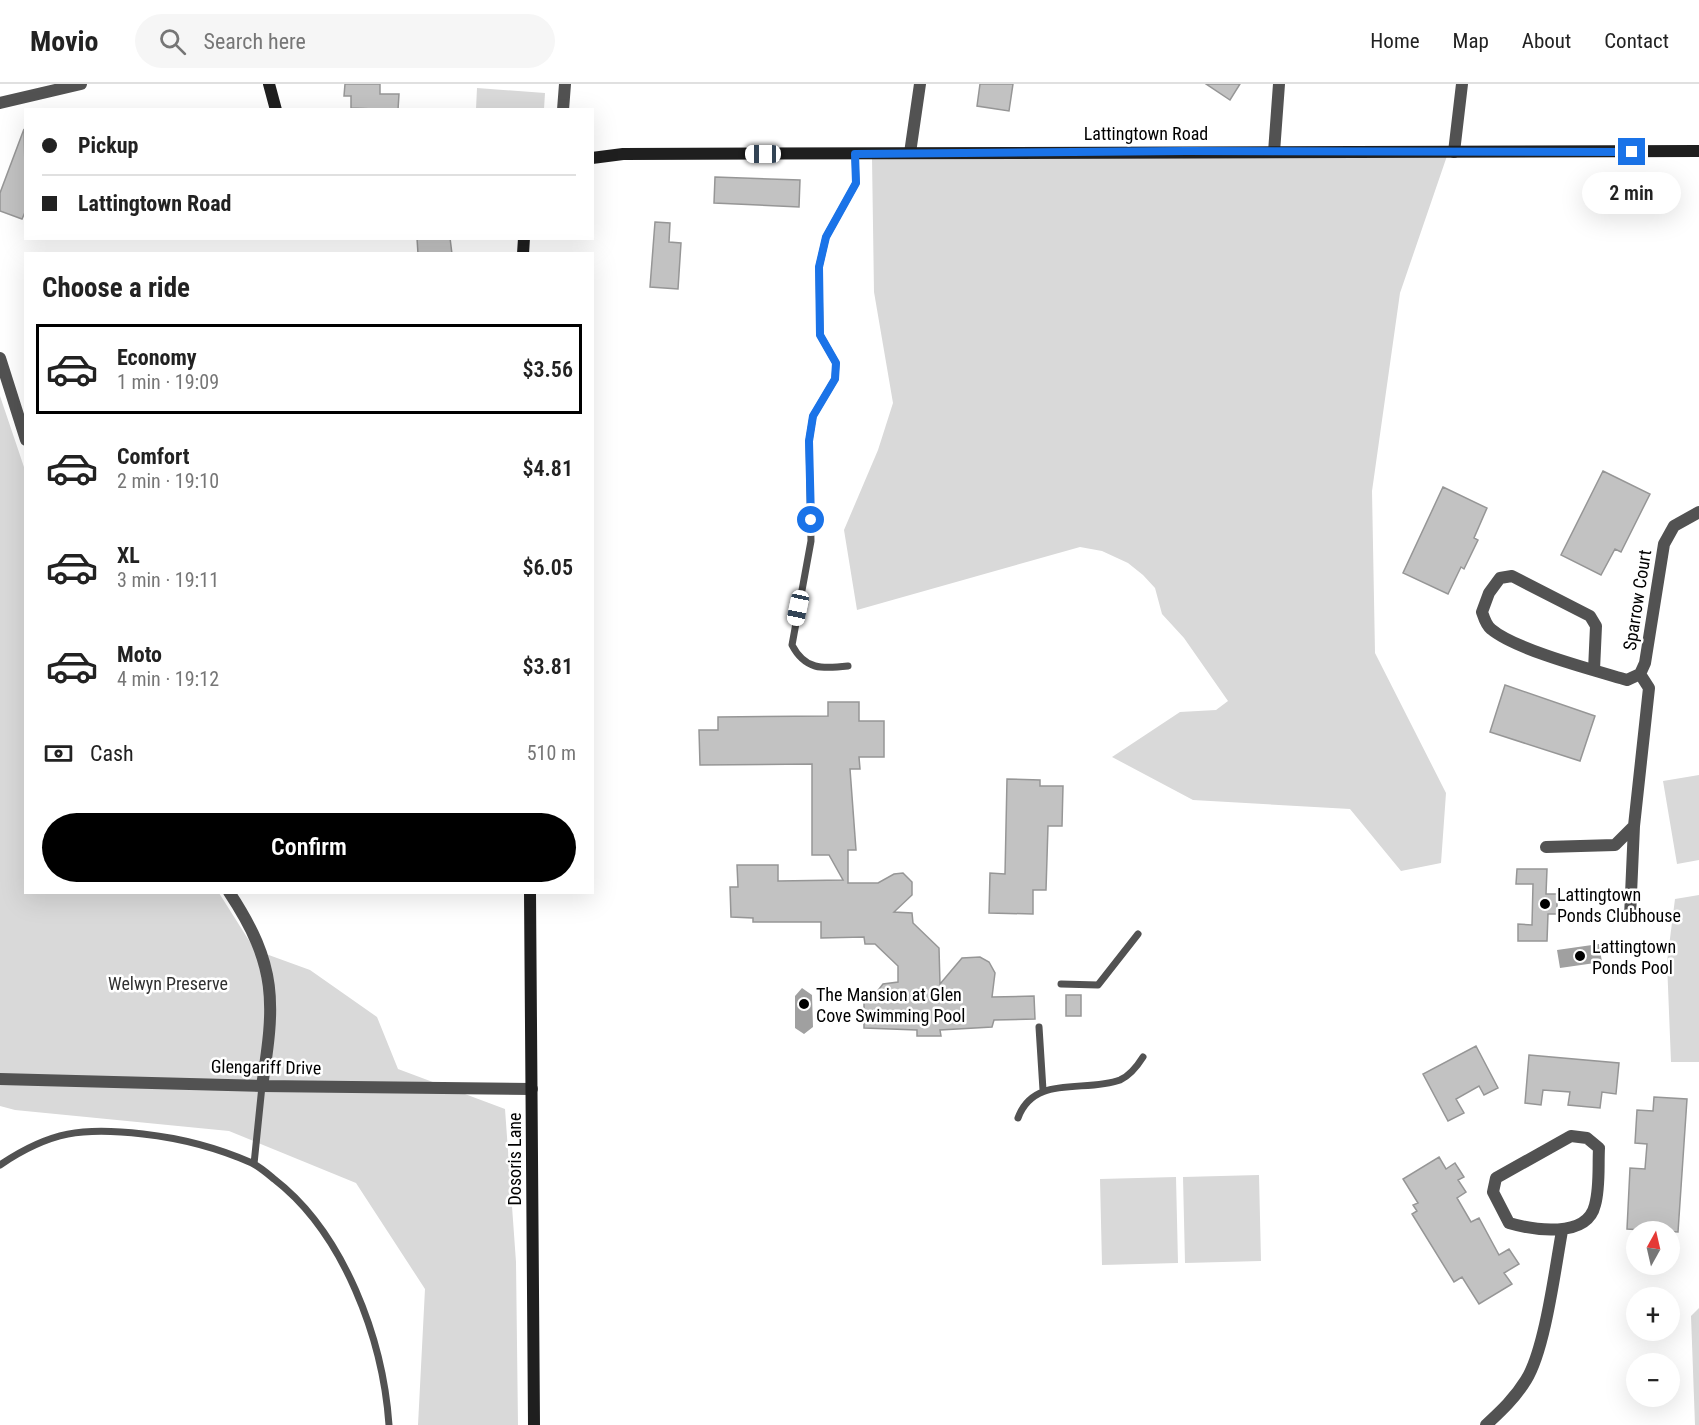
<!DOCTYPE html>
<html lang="en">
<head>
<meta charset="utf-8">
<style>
	body { margin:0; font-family:"Roboto Condensed",sans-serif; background:#f6f6f6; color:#222; height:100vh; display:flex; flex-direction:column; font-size:22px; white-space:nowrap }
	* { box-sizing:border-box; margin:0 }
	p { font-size:20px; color:#767676 }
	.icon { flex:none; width:33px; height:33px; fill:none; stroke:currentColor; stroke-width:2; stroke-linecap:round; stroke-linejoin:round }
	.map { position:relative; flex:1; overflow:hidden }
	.panel { position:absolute; left:24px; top:168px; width:570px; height:642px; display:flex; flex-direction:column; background:#fff; border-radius:0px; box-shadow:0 6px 24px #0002 }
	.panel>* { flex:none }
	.top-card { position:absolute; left:24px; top:24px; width:570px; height:132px; border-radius:0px; box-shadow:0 6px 24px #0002; display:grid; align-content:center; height:132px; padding:0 18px; background:#fff }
	.needle { width:39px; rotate:8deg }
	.tools { position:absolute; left:1626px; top:1137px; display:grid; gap:12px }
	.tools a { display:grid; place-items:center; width:54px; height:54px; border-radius:50%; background:#fff; box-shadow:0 6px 24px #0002; font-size:30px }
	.end { position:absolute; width:27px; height:27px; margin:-14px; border:8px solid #1a73e8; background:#fff; box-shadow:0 0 0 3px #fff }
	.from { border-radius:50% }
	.bubble { position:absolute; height:42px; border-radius:21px; background:#fff; box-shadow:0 6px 24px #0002; font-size:20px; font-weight:600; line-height:42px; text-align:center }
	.car { position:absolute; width:18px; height:36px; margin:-18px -9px; border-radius:8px; box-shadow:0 0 4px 2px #0007; background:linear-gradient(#fff 24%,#345 0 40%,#fff 0 76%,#345 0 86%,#fff 0) }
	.top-card b { display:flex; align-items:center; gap:21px; height:57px; font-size:22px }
	.top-card b+b { border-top:2px solid #e0e0e0 }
	.top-card i { width:15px; height:15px; background:#222 }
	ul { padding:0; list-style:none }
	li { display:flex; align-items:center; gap:18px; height:90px; margin:0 12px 9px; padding:0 6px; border:3px solid transparent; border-radius:0px }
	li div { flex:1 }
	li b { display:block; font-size:22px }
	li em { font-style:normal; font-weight:600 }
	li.current { border-color:#000 }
	li>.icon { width:54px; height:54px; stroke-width:1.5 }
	h2 { padding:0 18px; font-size:27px; line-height:72px }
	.pay { display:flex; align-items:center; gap:15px; height:66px; padding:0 18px; font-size:22px }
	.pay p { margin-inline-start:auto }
	.button { display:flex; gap:12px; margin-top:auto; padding:12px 18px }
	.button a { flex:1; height:69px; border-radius:36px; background:#000; color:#fff; font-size:24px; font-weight:600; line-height:69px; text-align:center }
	header { display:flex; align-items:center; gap:36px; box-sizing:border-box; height:84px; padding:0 30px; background:#fff; border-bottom:2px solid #e0e0e0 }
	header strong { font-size:28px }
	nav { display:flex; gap:33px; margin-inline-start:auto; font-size:21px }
	.search { width:420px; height:54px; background:#f6f6f6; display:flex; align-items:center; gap:15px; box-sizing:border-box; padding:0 21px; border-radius:33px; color:#767676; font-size:22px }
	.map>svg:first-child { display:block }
	.green { fill:#d9d9d9 }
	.water { fill:#a0a0a0 }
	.building { fill:#c2c2c2; stroke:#969696; stroke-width:1.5 }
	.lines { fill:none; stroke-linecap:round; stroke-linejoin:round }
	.lane { stroke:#525252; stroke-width:7 }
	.street { stroke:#525252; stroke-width:12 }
	.secondary { stroke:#1f1f1f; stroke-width:12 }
	.route { stroke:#1a73e8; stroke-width:8 }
	.poi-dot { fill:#000; stroke:#fff; stroke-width:2 }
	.labels { text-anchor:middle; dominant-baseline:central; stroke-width:5; stroke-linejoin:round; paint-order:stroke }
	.street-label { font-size:18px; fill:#000; stroke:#fff }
	.poi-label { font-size:18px; fill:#000; stroke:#fff; text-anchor:start }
	.park-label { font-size:18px; fill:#303030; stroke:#fff }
</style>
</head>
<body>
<header>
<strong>Movio</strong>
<div class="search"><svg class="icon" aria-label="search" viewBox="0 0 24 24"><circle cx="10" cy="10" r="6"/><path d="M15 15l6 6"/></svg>Search here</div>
<nav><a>Home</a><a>Map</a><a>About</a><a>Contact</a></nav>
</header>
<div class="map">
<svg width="1699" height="1341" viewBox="0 0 1699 1341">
	<rect width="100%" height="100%" fill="#fff"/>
	<path class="green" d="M477,4l68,5 -1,16h-68z
		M1448,69l-48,140 -28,198 3,162 71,140 -5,70 -40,8 -51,-62 -157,-9 -81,-43 68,-45 36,-2 12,-9 -44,-63 -22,-24 -7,-26 -12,-13 -15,-12 -26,-12 -22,-4 -223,63 -13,-80 34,-80 15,-47 -19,-111 -2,-134z
		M0,312l25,74 1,422 193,1 36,57 55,20 67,47 21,52 107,40 11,153 2,163h-100l7,-136 -69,-106 -127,-52 -214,-21 -15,-4z
		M1699,691v85l-22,4 -14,-83z
		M1699,811v167h-28l-4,-100 8,-63z
		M1259,1091l2,86 -76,2 -2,-86z
		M1176,1093l2,86 -76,2 -2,-86z
		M1699,1224v117h-4l-4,-109z"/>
	<path class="water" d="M1599,860l3,18 -42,6 -3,-18z
		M802,904l10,7 1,32 -9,7 -9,-6v-32z"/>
	<path class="building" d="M345,0h35v10h19l-1,16 -47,-2v-12h-7z
		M980,0h33l-4,27 -32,-5z
		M1206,0h34l-10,16z
		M24,45l2,81 -4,9 -22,-8v-18z
		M715,93l85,3 -1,27 -85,-4z
		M655,138l15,1 -1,19 12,1 -3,46 -28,-2z
		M417,154h33l2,16h-34z
		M1603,387l47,23 -29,58 -6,-3 -14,26 -40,-20z
		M1443,403l44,21 -13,30 4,2 -14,29 -3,-2 -13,27 -45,-21z
		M1505,601l90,31 -15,45 -90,-29z
		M828,618h31v19h25v36h-25l1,12h-10l6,81h-8v33h30l16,-9 9,-1 9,9v13l-18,17 18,1 1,10 26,25 1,36 22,-26 18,-1 9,5 6,11 -3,24 42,-1 1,23 -41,1 -2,7 -52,3 1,6h-24v-6l-53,-2v-34l12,-1 7,-9 15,-2v-16l-23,-22h-10l-1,-7 -43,1v-16h-68v-4l-22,-1 -1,-30h8l-1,-22h41v16l65,-1 -14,-25h-17v-91l-112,1 -1,-35h19v-13l110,-1z
		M1007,695l33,1v6h23l-1,40h-14l-2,64h-13v24l-44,-1 1,-40 15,1z
		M1517,785h30l-1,25h11v20h-9l-1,27h-29v-17l14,1 1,-41h-17z
		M1066,911h15v21h-15z
		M1476,962l22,42 -14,7 -5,-9 -23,13 8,14 -16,8 -25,-47z
		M1529,971l90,8 -3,31 -14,-2 -2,16 -32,-3 2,-13 -27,-2 -2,15 -16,-2z
		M1654,1013l33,2 -9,133 -51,-3 3,-61 15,1 2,-25 -12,-1 2,-33 16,1z
		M1439,1073l7,12 9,-6 9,14 -6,3 8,12 -9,6 14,24 8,-4 20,37 10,-6 10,15 -15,9 8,11 -33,20 -17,-27 -8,5 -42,-68 5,-3 -4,-6 5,-2 -15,-24z"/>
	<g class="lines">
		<path class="lane" d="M848,582c-26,3 -43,4 -56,-21l19,-104 -2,-100 4,-25 22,-37 1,-16 -16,-28 -1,-68 7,-30 30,-54 -1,-29
			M1061,900l37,1 40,-51
			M1039,943l4,63
			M1018,1034c16,-44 67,-25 102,-38 9,-4 18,-15 23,-23
			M254,1080l8,-78
			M0,1081c50,-34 83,-38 143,-31 36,4 75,14 109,29 8,4 16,11 22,16 70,54 109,160 115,246"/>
		<path class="street" d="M0,19l81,-19
			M563,26l2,-26
			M1274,68l5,-68
			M1454,68l8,-68
			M910,69l10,-69
			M0,274l26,82
			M1594,586l2,-44 -6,-10 -78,-40 -12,2 -11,15 -7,19c2,6 4,13 9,17 25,21 102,41 136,51l13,-6 5,-11 19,-119 10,-18 25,-14
			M1546,763l69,-2 19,-19 15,-138 -9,-14
			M229,808c49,74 46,111 33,194
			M1630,833l4,-91
			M0,995l262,7 270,3
			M1571,1052l16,2 12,10c-1,18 1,39 -4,57 -8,34 -62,25 -86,18l-16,-31 3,-14z
			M1486,1341c15,-14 29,-27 40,-45 19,-30 29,-111 36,-149"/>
		<path class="secondary" d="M269,0l7,26
			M592,74l31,-4 1076,-3
			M523,170l1,-16
			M530,808l4,533"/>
	</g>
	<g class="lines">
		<path class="route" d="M811,436l-2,-79 4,-25 22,-37 1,-16 -16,-28 -1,-68 7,-30 30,-54 -1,-29 331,-3 446,1"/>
	</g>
	<g class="poi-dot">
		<circle cx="1545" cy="820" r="6"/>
		<circle cx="1580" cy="872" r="6"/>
		<circle cx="804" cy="920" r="6"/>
	</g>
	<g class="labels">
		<g class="street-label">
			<text x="1146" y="49">Lattingtown Road</text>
			<text transform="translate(1637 516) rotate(-81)">Sparrow Court</text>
			<text transform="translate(266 983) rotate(1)">Glengariff Drive</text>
			<text transform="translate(514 1075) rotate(-90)">Dosoris Lane</text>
		</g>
		<g class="poi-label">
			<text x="1557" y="810">Lattingtown<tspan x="1557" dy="21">Ponds Clubhouse</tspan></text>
			<text x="1592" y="862">Lattingtown<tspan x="1592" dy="21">Ponds Pool</tspan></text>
			<text x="816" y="910">The Mansion at Glen<tspan x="816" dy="21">Cove Swimming Pool</tspan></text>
		</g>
		<g class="park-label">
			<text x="168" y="899">Welwyn Preserve</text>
		</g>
	</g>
</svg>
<div class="tools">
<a><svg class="needle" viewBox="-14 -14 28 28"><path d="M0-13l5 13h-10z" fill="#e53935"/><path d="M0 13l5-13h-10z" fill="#767676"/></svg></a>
<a>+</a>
<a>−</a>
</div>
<i class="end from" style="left:811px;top:436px"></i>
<i class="end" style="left:1632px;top:68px"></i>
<div class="bubble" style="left:1582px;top:88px;width:99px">2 min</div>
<i class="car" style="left:763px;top:70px;rotate:270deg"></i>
<i class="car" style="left:798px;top:524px;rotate:192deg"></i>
<div class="top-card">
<b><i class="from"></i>Pickup</b>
<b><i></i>Lattingtown Road</b>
</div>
<section class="panel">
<h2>Choose a ride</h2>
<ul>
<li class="current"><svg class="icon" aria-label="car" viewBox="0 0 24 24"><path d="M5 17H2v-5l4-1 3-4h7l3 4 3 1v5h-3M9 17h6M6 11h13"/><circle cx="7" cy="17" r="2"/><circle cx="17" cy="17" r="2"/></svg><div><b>Economy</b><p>1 min · 19:09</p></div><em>$3.56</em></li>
<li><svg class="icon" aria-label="car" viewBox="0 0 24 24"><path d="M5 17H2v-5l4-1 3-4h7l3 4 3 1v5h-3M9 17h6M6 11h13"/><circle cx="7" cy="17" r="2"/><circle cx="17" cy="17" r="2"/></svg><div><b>Comfort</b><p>2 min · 19:10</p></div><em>$4.81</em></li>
<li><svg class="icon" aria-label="car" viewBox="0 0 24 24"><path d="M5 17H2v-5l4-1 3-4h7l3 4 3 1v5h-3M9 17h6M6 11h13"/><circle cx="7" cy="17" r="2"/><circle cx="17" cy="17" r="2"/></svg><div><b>XL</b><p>3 min · 19:11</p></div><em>$6.05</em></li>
<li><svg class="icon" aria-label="car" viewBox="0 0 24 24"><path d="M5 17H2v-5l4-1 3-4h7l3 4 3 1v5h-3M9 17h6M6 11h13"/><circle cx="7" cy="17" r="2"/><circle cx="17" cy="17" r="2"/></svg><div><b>Moto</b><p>4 min · 19:12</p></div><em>$3.81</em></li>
</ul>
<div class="pay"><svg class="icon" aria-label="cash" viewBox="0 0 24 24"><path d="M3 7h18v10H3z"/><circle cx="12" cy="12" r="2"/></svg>Cash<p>510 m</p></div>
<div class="button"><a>Confirm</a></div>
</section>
</div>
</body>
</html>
